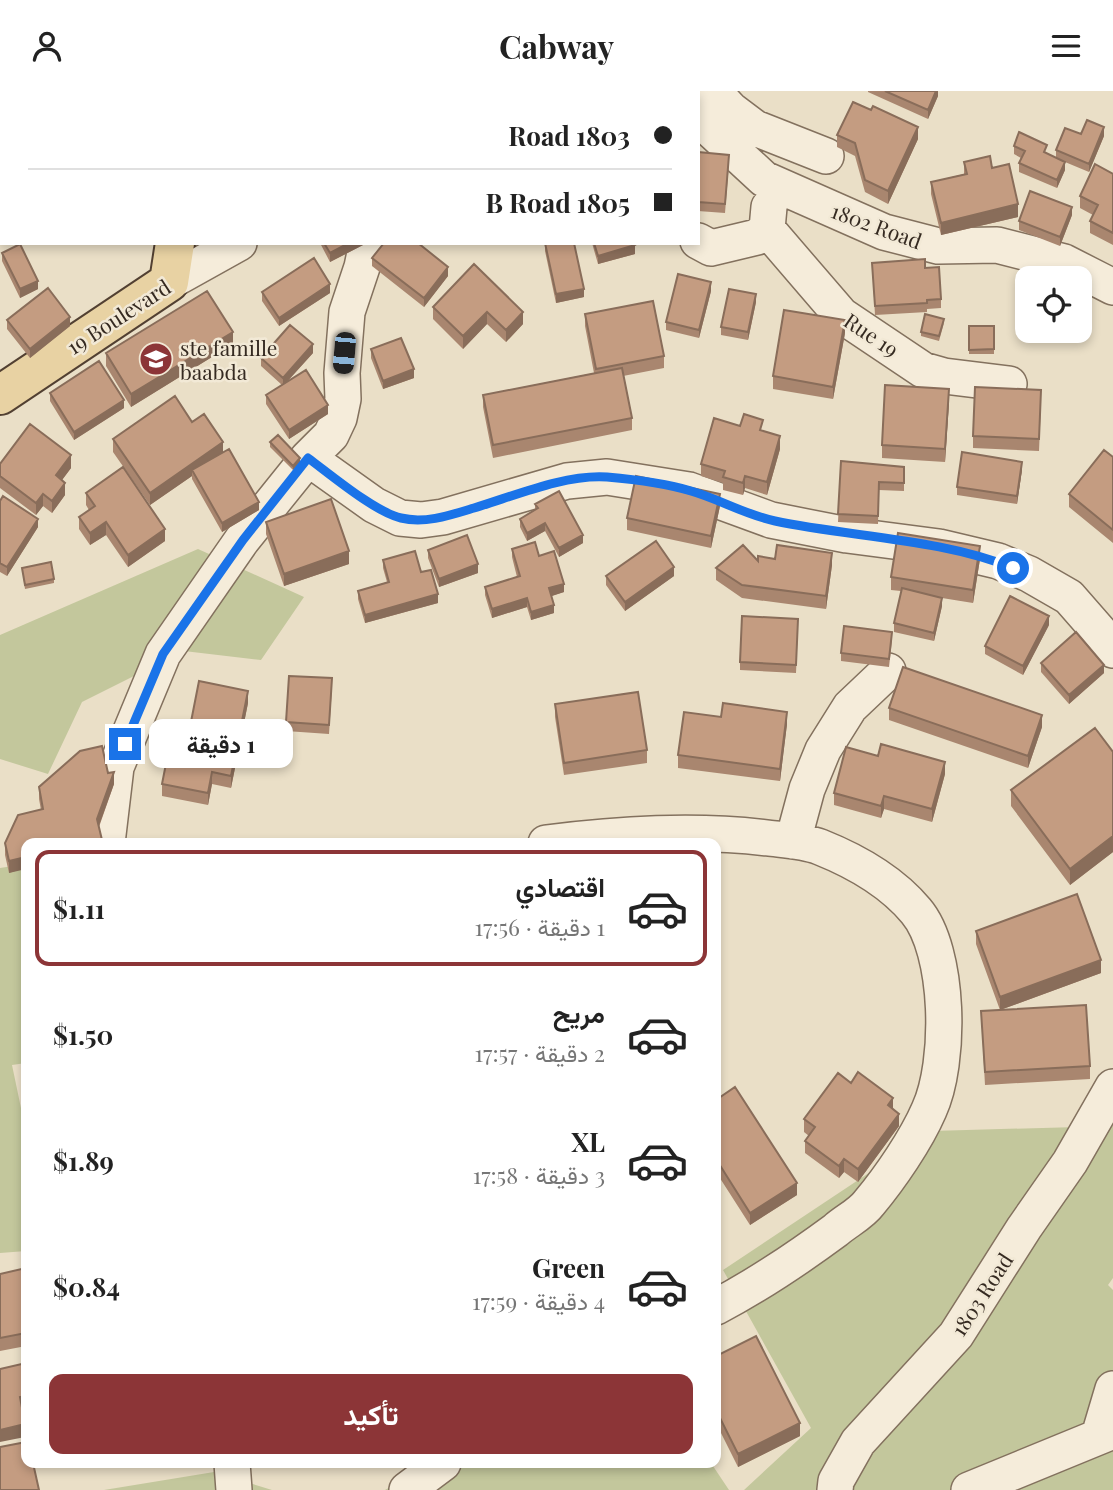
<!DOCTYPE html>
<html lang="ar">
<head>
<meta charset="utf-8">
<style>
	body { margin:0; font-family:"Playfair Display",Vazirmatn,serif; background:#f6f6f6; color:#222; direction:rtl; height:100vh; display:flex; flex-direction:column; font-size:26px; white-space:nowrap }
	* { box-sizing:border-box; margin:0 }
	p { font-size:23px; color:#767676 }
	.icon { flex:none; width:38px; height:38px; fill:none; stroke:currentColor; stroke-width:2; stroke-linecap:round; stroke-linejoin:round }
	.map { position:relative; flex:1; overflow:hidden; direction:ltr }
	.details { position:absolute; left:21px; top:747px; width:700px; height:630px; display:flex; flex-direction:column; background:#fff; border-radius:14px; box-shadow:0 4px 10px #0003; direction:rtl }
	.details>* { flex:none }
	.guide { position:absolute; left:0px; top:0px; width:700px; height:154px; box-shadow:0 4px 10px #0003; direction:rtl; display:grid; align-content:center; height:154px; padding:0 28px; background:#fff }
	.tools { position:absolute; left:1015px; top:175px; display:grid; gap:14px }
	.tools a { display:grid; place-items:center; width:77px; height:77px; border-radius:14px; background:#fff; box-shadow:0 4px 10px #0003; font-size:35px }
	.end { position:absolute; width:32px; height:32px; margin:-16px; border:9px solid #1a73e8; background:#fff; box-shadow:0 0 0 4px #fff }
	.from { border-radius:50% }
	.bubble { position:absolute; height:49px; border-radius:14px; background:#fff; box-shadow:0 4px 10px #0003; font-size:23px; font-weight:700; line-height:49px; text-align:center; direction:rtl }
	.car { position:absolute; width:21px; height:42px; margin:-21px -10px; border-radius:9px; box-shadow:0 0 5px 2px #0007; background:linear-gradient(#222 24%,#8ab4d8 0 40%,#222 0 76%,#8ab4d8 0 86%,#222 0) }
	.guide b { display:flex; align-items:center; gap:24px; height:66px; font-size:26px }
	.guide b+b { border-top:2px solid #e0e0e0 }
	.guide i { width:18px; height:18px; background:#222 }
	ul { padding:12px 0 0; list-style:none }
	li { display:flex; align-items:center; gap:21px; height:116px; margin:0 14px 10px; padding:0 14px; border:4px solid transparent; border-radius:14px }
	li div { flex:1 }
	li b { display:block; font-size:26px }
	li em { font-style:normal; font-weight:700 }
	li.on { border-color:#8c3537 }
	li>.icon { width:63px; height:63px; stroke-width:1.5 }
	.cta { display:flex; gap:14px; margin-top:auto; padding:14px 28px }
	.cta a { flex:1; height:80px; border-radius:14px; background:#8c3537; color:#fff; font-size:28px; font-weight:700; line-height:80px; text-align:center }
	header { display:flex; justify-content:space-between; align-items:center; height:91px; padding:0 28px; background:#fff; font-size:32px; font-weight:700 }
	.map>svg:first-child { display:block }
	.green { fill:#c3c79c }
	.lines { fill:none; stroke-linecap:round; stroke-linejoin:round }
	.minor-casing { stroke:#83715e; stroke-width:38 }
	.major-casing { stroke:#524032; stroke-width:42 }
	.minor { stroke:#f5ecda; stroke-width:35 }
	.major { stroke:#e8d2a3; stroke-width:38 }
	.wall { fill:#a9866f }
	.shaded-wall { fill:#896d5a }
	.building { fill:#c49c81; stroke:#896d5a; stroke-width:2 }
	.route { stroke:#1a73e8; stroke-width:9 }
	.labels { text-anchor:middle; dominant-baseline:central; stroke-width:5; stroke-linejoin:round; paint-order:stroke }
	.street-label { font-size:21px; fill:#352a21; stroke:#f2e9d6 }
	.poi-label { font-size:21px; fill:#352a21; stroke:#f2e9d6; text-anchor:start }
</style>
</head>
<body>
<header><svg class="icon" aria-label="menu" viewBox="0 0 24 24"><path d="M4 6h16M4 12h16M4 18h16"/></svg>Cabway<svg class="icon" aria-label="person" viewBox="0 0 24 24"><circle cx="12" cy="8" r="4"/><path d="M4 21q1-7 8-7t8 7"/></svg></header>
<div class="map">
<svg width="1113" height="1399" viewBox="0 0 1113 1399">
	<rect width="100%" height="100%" fill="#eadfc7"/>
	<path class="green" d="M198,458l106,48 -43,63 -77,-9 -102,51 -34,72 -48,-15v-124z
		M26,773v199l-14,2 14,67v119l-26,2v-385z
		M1113,1035v152l-5,7 5,5v200h-369l67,-62 -88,-158 209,-139z
		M432,1372h279l18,27h-344z
		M214,1381l58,18h-168z"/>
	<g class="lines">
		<defs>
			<path id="minor" d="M665,0l2,2
				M713,0l18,19 24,18 71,28
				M26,2v-2
				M698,27l66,61 120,53 54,14 59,-1 67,17 49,25
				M0,121l2,-7
				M767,138l74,86 82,55 21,6 65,8
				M698,150l13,7 46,-11 10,-8 2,-22
				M169,191l70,-39
				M308,367l66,47 26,13 21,2 22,-3 124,-36 40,-4 82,13 82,30 76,15 92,12 59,14 31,13 40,23 35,40 9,13
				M793,750l14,-52 16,-39 27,-43 38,-36
				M107,752l9,-76 47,-113 79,-114 66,-82 23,-23 8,-17 4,-19 -1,-26 5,-61 15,-45 5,-24
				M546,752c73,-9 148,-14 222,-5 16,2 36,3 52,9 35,14 71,34 96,64 34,40 35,152 13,199 -13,30 -39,68 -60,93 -8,11 -23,18 -33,27 -38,28 -78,55 -120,77
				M1099,1345l14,-47
				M232,1372l2,27
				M407,1399l36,-27
				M835,1399l1,-9 22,-39 98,-107 68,-107 46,-66 43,-75
				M969,1399l144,-59"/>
			<path id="major" d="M219,2v-2
				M0,304l169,-113 6,-39"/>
		</defs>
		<use href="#minor" class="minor-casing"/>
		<use href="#major" class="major-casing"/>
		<use href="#minor" class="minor"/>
		<use href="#major" class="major"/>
	</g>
	<path class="wall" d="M273,0h61v2h-54z
		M868,0h70v5l-10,23 -60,-27z
		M1081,43l23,2 -15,36 -24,-10v8l-8,18 -38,-16v-9l2,-5 -7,-4v-8l33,8 9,4v-8z
		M837,44l81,4 -30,65 -23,-12 -10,-36 -18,-9z
		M698,61l31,11 -4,50 -27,-2z
		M964,71l28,6 26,49 -77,18 -10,-41v-12l33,-8z
		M1113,83v71l-23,-12v-12l3,-6 -13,-7v-12z
		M1072,124l-12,31 -41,-16v-9z
		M320,152h43v2l-33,17z
		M545,152l39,54 -28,6 -11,-52z
		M592,152h42l1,11 -37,10z
		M2,162l36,36 -18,9 -18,-37z
		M372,167l76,18 -24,31 -52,-41z
		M872,172l53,5 16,31v9l-14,1v3l-52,3z
		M474,173l49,60 -17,18 -19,-18 -24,25 -30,-30v-12z
		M711,200l-12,47 -33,-8v-8z
		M262,201l68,1 -51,33 -17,-25z
		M756,211l-8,38 -27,-5v-8z
		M585,223l79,42v12l-41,8 9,42v12l-139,28 -10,-51v-12l111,-22 -9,-47z
		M7,229l63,6 -40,32 -23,-29z
		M944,232l-5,18 -18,-5v-4z
		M969,235h25v28h-25z
		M845,242l-12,66 -60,-10v-13z
		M233,253l-102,63 -25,-41v-13z
		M371,258l43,29 -31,11 -12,-31z
		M313,262l-27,30 42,31 -39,25 -23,-35v-9l16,-10 -21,-19v-8z
		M50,302l74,15 -50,32 -24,-39z
		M949,311l-4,60 -63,-4v-13z
		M1041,312l-2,48 -66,-3v-12z
		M192,331l31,30 36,58 -37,22 -30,-53v-3l-42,29 -37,-53v-13z
		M740,335l23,5 17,18 -13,46 -22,-7 -2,7 -20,-5v-7l-22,-7v-12z
		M270,351l30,21 -7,7 -23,-23z
		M1113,366v86l-44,-36v-13z
		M841,370l63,6v24l-25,-1 -1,34 -40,-2z
		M0,373l71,4 -9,12 3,15 -13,18 -9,-7 -7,9 -36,-27z
		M1022,379l-5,34 -60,-9v-8z
		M86,402l79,48 -37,26 -22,-32 -16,10 -11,-16v-12l10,-7 -3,-5z
		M0,410l38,26 -31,49 -7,-4z
		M535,413l48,39 -24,14 -14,-26 -18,10 -7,-14v-8l15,-9z
		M720,415l-9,42 -84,-18v-12z
		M266,431l83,42 -65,22 -18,-52z
		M512,458l27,7 25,36 -13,4 3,17 -23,7 -4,-13 -35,11 -7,-23v-8l32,-10 -5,-20z
		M428,459l50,23 -39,14 -11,-29z
		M775,468l57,6 -6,44 -84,-11 -26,-18v-12z
		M980,468l-7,44 -31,-5v8l-8,35 -40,-9v-9l7,-32 -10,-1v-13z
		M383,469l38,12 17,31 -73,20 -7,-24v-8l29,-9 -4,-14z
		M22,477l32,11v4l-29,6z
		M606,485h68l-49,35 -19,-26z
		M1049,534l-26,50 -38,-21v-8z
		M798,536l-2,46 -56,-3v-8z
		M892,549l-3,27 -48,-6v-8z
		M1041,572l63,10 -35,31 -28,-32z
		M332,596l-3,47 -43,-3v-9z
		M248,612l-17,85 -19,-4 -4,21 -46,-9v-12l27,-52z
		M555,613l92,46v13l-83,12 -9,-58z
		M889,617l153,19 -14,41 -139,-48z
		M787,633l-7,57 -102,-13v-13z
		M1113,661v100l-43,33 -59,-79v-16z
		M108,682l6,11 -15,43 3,16 -93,30 -4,-18v-12l36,-33 -2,-11v-12z
		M945,683l-13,48 -48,-13 -3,9 -47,-13v-12z
		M976,840l125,42 -101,37 -24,-66z
		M981,920l109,55v13l-105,6z
		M851,992l42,26 6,17 -41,56 -14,-10 -5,6 -34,-25v-12l4,-5 -5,-4v-13z
		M716,1009l81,95 -47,30 -34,-53z
		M26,1181v74l-26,5v-77z
		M716,1265l84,80 -62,31 -22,-44z"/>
	<path class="shaded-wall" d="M1,0h3v2h-2v8l-2,6z
		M360,0h20l-4,2 -19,-1z
		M936,0h2v5l-10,23v-9z
		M918,36v12l-30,65v-13z
		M1104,36v9l-15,36v-8z
		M1065,71v8l-8,18v-8z
		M1018,113v13l-77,18v-12z
		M1072,116v8l-12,31v-9z
		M349,152h14v2l-33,17v-9z
		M635,154v9l-37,10v-8z
		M448,176v9l-24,31v-9z
		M38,190v8l-18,9v-9z
		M711,191v9l-12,47v-8z
		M330,193v9l-51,33v-8z
		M584,198v8l-28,6v-9z
		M756,203v8l-8,38v-8z
		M487,221v12l-24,25v-13z
		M523,221v12l-17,18v-12z
		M70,226v9l-40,32v-9z
		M845,229v13l-12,66v-12z
		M233,241v12l-102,63v-13z
		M313,253v9l-30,33v-8z
		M414,278v9l-31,11v-8z
		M949,298v13l-4,60v-13z
		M124,309v8l-50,32v-8z
		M328,314v9l-39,25v-9z
		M780,345v13l-13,46v-13z
		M223,351v12l-31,16v6l-42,29v-12z
		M71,364v13l-15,20v-13z
		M300,367v5l-7,7v-4z
		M1022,371v8l-5,34v-8z
		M745,385v12l-2,7v-12z
		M65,392v12l-13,18v-12z
		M43,403v12l-7,9v-12z
		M720,403v12l-9,42v-12z
		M259,411v8l-37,22v-9z
		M38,428v8l-31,49v-9z
		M106,431v13l-16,10v-12z
		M545,432v8l-18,10v-8z
		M165,438v12l-37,26v-12z
		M583,444v8l-24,14v-9z
		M980,455v13l-7,44v-13z
		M349,460v13l-65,22v-12z
		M832,462v12l-6,44v-13z
		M478,473v9l-39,14v-8z
		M674,476v9l-49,35v-9z
		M564,493v8l-15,5v-9z
		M438,503v9l-73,20v-8z
		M527,507v9l-35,11v-9z
		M942,507v8l-8,35v-8z
		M554,514v8l-23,7v-8z
		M1049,525v9l-26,50v-9z
		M1104,574v8l-35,31v-9z
		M248,600v12l-17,85v-12z
		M787,621v12l-7,57v-12z
		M1042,624v12l-14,41v-12z
		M945,671v12l-13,48v-13z
		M114,681v12l-17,47v-12z
		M212,681v12l-4,21v-12z
		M884,705v13l-3,9v-12z
		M1113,745v16l-43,33v-16z
		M102,749v3h-14z
		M26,766v12l-17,4v-12z
		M1101,869v13l-101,37v-13z
		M893,1007v12l-5,-5z
		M899,1023v12l-41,56v-13z
		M844,1068v13l-5,6v-12z
		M797,1092v12l-47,30v-12z
		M26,1305v12l-6,1v-12z
		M800,1332v13l-62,31v-13z
		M25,1333v13l-25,5v-12z
		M110,1372h23l-23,5z"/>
	<path class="building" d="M130,0h65l1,2h-65z
		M614,0h32l1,2h-32z
		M885,0h51l-8,19z
		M853,11l18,8 2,-4 45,21 -30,64 -23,-11 -10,-37 -18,-8z
		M1087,29l17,7 -15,37 -33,-14 9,-22 16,6z
		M1019,41l28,13 -3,7 21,10 -8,18 -38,-17 6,-12 -11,-5z
		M698,61l31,3 -4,49 -27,-2z
		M990,65l2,12 17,-4 9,40 -77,19 -10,-41 36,-8 -3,-12z
		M1095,73l18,10v59l-23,-12 8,-16 -18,-9z
		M1030,100l42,16 -12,30 -41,-16z
		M324,152h25l-19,10z
		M384,152h34l30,24 -24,31 -52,-40z
		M545,152h29l10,46 -28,5z
		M594,152h40l1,2 -37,11z
		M20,153l18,37 -18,8 -18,-36z
		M314,167l16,26 -51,34 -17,-26z
		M925,168v9l14,-1 2,32 -14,1v3l-52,3 -3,-43z
		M474,173l49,48 -17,18 -19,-18 -24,24 -30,-29z
		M678,183l33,8 -12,48 -33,-8z
		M48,197l22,29 -40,32 -23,-29z
		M729,198l27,5 -8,38 -27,-5z
		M207,200l26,41 -102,62 -25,-41z
		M653,210l11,55 -68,13 -11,-55z
		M784,219l61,10 -12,67 -60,-11z
		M925,223l19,5 -5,17 -18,-4z
		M290,234l23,19 -30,34 -22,-20z
		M969,235h25v23l-25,1z
		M401,247l13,31 -31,12 -12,-32z
		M99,270l25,39 -50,32 -24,-39z
		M622,277l10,50 -139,27 -10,-50z
		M306,279l22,35 -39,25 -23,-35z
		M885,294l64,4 -4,60 -63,-4z
		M975,296l66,3 -2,49 -66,-3z
		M175,305l17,26 12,-8 19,28 -73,51 -37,-54z
		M744,323l19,6 -3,10 20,6 -13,46 -22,-6 -2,7 -20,-6 2,-6 -24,-7 13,-46 26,8z
		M30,333l41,31 -15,20 9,8 -13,18 -9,-7 -7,9 -36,-27v-12z
		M278,344l22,23 -7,8 -23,-24z
		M229,358l30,53 -37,21 -30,-53z
		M1104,359l9,7v73l-44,-36z
		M962,361l60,10 -5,34 -60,-9z
		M841,370l63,6v16l-25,-1 -1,34 -40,-2z
		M123,376l42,62 -37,26 -22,-33 -16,11 -11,-16 16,-11 -9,-13z
		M636,385l84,18 -9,42 -84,-18z
		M559,400l24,44 -24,13 -14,-25 -18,10 -7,-14 18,-11 -3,-4z
		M3,405l35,23 -31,48 -7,-4v-62z
		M331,408l18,52 -65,23 -18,-52z
		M898,442l82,13 -7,44 -82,-13z
		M467,444l11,29 -39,15 -11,-29z
		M656,450l18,26 -49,35 -19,-26z
		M535,451l4,14 15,-5 10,33 -15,4 5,17 -23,7 -4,-14 -35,11 -7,-22 35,-11 -8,-27z
		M743,454l15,16v-5l17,3 2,-14 55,8 -6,43 -84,-11 -26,-17z
		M415,460l6,21 10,-2 7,24 -73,21 -7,-24 31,-9 -6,-22z
		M51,471l3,17 -29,6 -3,-17z
		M902,497l40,10 -8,35 -40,-10z
		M1010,505l39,20 -26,50 -38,-20z
		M742,525l56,3 -2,46 -56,-3z
		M844,535l48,6 -3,27 -48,-6z
		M1076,541l28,33 -35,30 -28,-32z
		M903,576l139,48 -14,41 -139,-48z
		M289,585l43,2 -3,47 -43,-3z
		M199,590l49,10 -17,85 -19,-4 -4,21 -46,-9 11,-56 16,4z
		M638,601l9,58 -83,13 -9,-59z
		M723,612l64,9 -7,57 -102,-14 6,-43 37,5z
		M1095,637l18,24v84l-43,33 -59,-79z
		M881,653l64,18 -13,47 -48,-13 -3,10 -47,-13 12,-46 32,9z
		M102,655l6,27 6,-1 -17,47 5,21 -14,3h-62v14l-17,4 -4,-18 13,-28 25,-6 -4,-22 41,-36z
		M1077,803l24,66 -101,37 -24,-66z
		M1086,914l4,61 -105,6 -4,-61z
		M858,981l35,26 -5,7 11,9 -41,55 -14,-10 -5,7 -34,-25 10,-14 -11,-8 34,-46 13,10z
		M735,996l62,96 -47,30 -34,-54v-59z
		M26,1177v65l-26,5v-64z
		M756,1245l44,87 -62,31 -22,-44v-54z
		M26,1272v33l-6,1 5,27 -25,6v-61z
		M26,1351v21h7l6,27h-39v-43z"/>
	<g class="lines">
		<path class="route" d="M125,653l38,-90 80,-114 65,-82c23,17 67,54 93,60 24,6 50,-3 73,-10 40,-12 91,-34 133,-31 23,2 61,7 84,14 28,8 55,24 84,30 76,16 168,18 238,47"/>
	</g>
	<defs>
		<symbol id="school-disc" viewBox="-11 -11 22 22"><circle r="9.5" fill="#8c3537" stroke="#f2e9d6"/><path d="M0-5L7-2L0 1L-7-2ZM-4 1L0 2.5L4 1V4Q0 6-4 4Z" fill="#fff"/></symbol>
	</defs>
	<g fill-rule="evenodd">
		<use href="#school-disc" x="137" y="249" width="38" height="38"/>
	</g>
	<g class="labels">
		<g class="street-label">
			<text transform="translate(877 134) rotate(20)">1802 Road</text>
			<text transform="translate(118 225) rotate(-33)">19 Boulevard</text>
			<text transform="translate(872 243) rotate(34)">Rue 19</text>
			<text transform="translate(981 1203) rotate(-57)">1803 Road</text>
		</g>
		<g class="poi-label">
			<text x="180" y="256">ste famille<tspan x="180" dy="24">baabda</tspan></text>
		</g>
	</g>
</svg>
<div class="tools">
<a><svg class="icon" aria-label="locate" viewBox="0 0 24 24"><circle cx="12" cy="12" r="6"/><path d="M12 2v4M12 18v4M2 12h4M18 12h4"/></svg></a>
</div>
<i class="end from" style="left:1013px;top:477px"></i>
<i class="end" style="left:125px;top:653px"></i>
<div class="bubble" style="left:149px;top:628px;width:144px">1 دقيقة</div>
<i class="car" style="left:344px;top:262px;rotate:185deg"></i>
<div class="guide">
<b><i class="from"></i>1803 Road</b>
<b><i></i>1805 B Road</b>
</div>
<section class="details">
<ul>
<li class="on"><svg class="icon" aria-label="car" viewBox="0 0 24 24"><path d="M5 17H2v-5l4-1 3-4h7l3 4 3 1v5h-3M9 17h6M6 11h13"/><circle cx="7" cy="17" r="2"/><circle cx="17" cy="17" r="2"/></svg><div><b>اقتصادي</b><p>1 دقيقة · 17:56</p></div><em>$1.11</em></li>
<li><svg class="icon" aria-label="car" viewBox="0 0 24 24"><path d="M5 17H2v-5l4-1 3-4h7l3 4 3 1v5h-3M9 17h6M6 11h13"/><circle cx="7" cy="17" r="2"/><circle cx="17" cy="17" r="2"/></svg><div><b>مريح</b><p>2 دقيقة · 17:57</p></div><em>$1.50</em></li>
<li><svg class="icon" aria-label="car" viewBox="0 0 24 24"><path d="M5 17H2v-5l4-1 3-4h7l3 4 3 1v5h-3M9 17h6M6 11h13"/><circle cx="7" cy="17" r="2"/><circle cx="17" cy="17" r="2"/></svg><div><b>XL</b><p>3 دقيقة · 17:58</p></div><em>$1.89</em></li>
<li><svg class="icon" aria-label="car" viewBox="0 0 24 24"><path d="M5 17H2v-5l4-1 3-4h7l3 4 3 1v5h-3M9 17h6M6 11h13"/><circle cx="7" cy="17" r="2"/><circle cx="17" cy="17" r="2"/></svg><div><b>Green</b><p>4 دقيقة · 17:59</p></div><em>$0.84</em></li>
</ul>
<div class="cta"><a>تأكيد</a></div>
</section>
</div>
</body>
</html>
